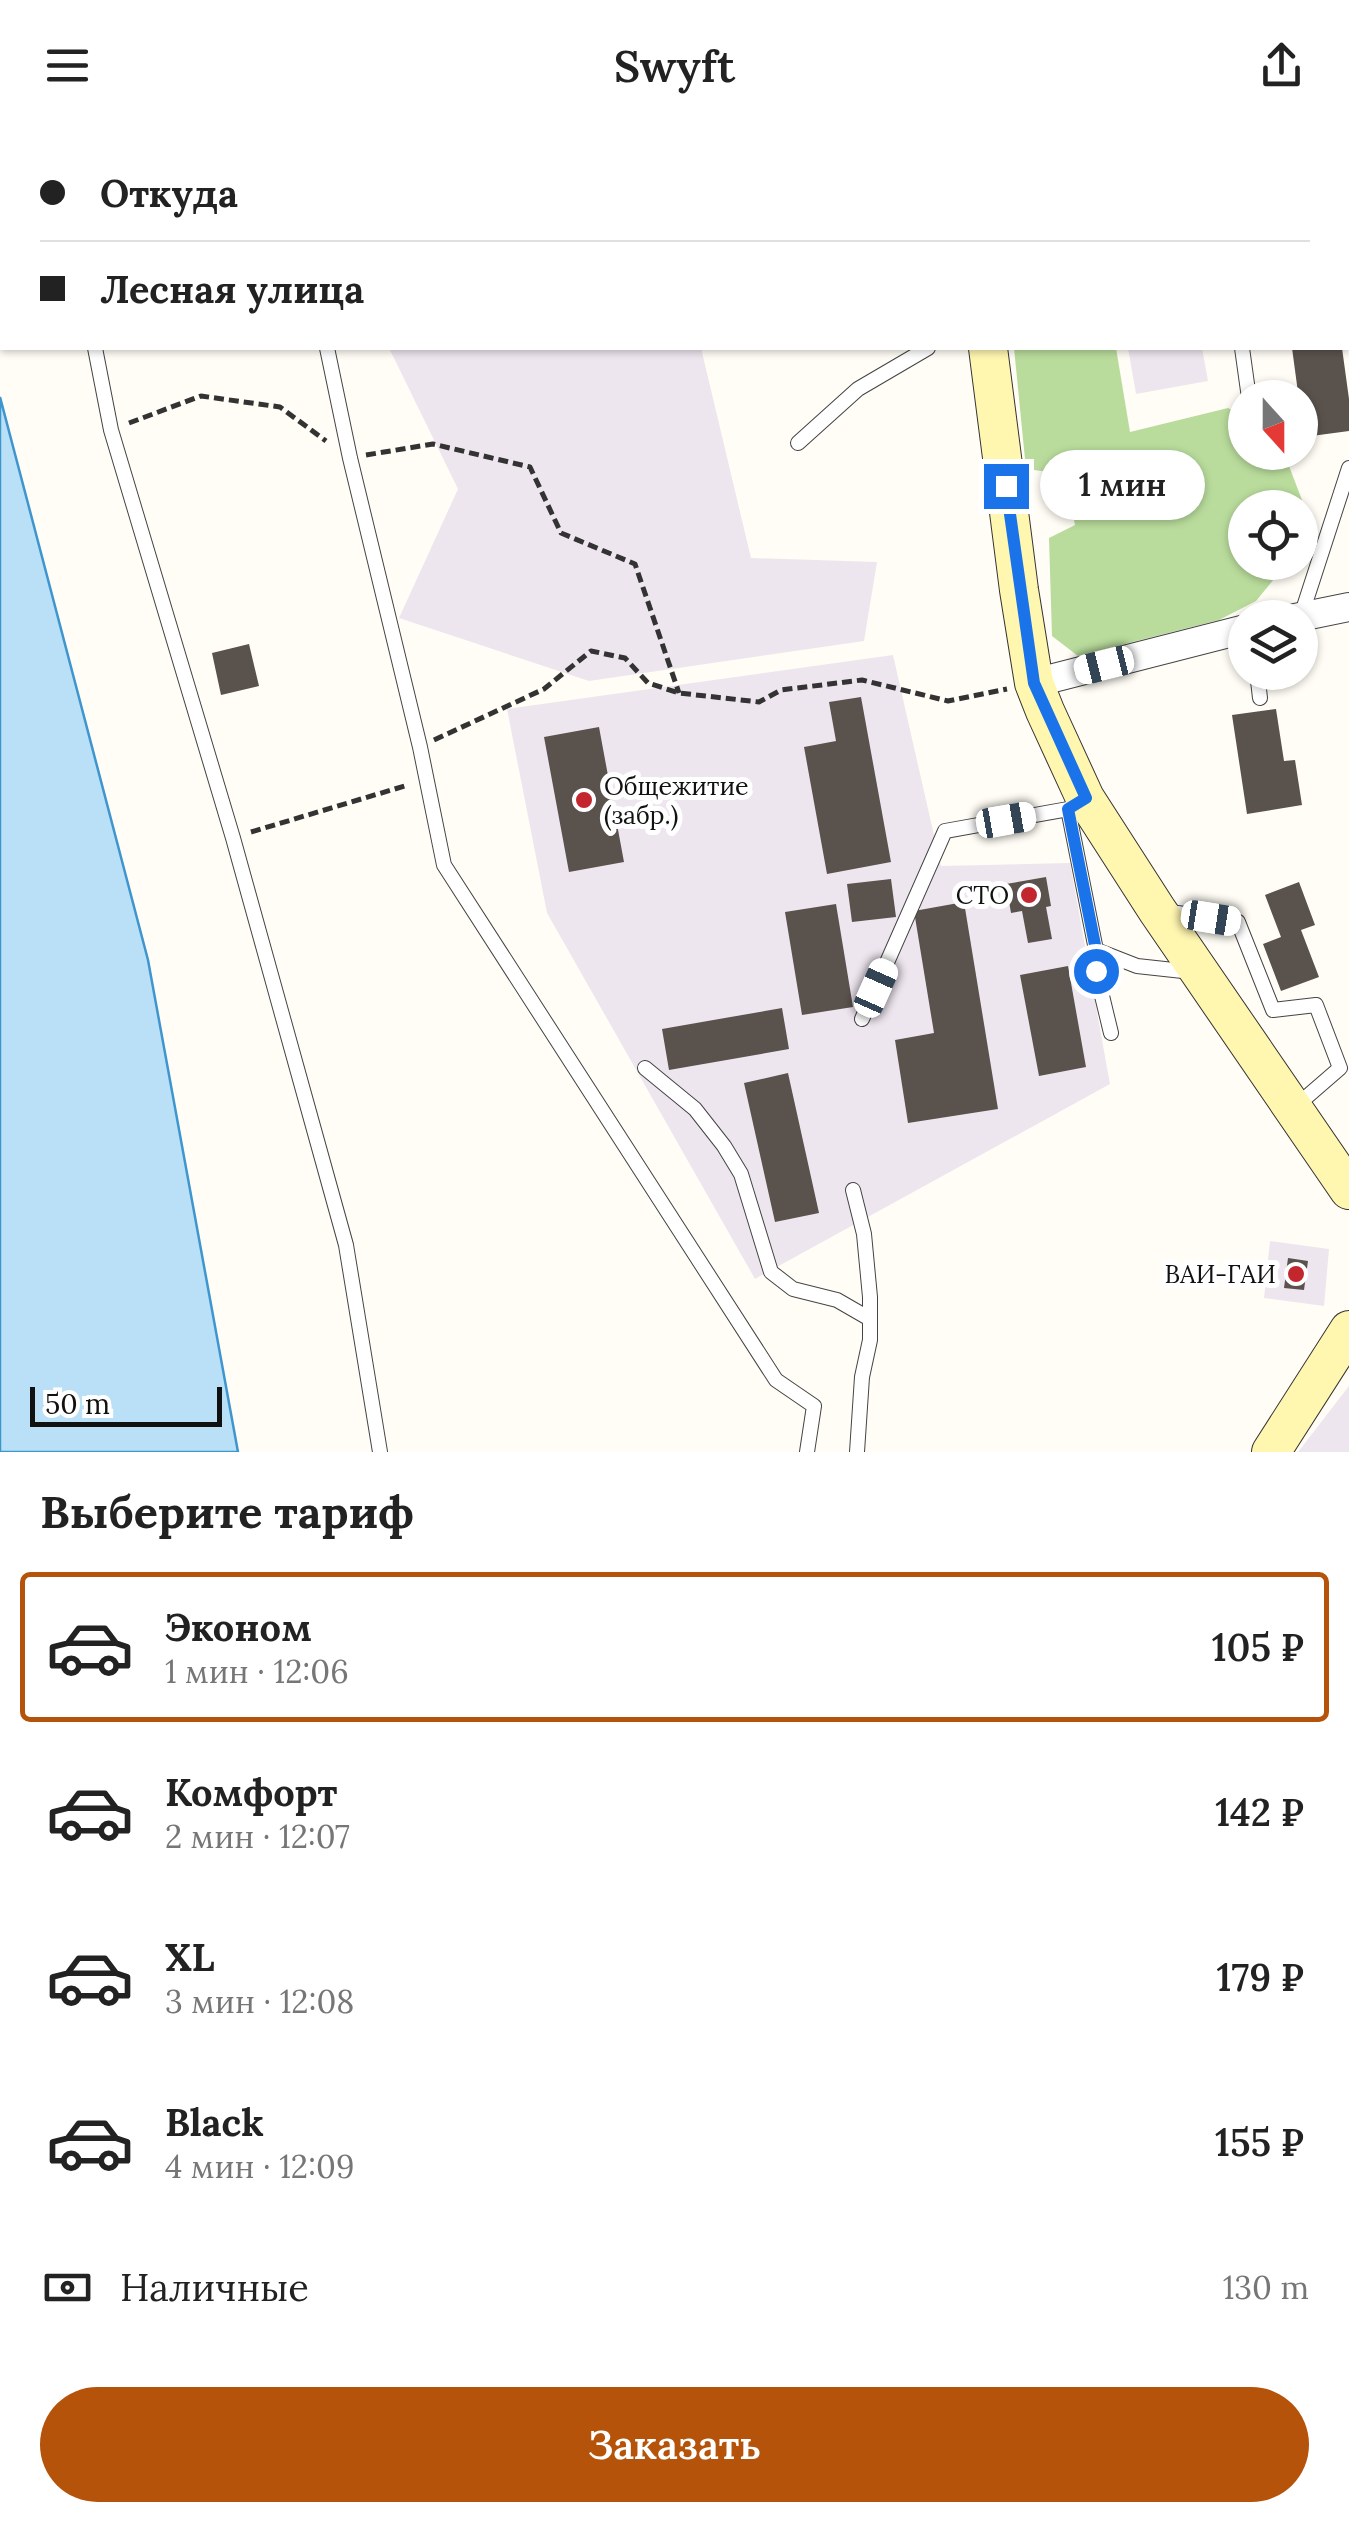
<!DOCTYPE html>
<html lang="ru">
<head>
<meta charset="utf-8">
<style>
	body { margin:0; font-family:Lora,serif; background:#f2f2f2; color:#222; height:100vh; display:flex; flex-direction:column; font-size:38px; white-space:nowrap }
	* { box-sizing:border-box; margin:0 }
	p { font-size:32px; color:#767676 }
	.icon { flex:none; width:55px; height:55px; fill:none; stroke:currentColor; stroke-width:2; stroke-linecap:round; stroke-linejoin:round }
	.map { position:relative; height:1322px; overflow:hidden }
	.sheet { display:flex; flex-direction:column; background:#fff; flex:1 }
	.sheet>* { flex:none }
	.top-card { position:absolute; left:0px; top:0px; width:1350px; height:220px; box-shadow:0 2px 8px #0004; display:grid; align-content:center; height:220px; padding:0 40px; background:#fff }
	.needle { width:65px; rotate:159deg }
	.fabs { position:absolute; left:1228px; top:250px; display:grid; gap:20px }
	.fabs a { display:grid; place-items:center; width:90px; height:90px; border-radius:50%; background:#fff; box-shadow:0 2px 8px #0004; font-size:50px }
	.scale { position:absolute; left:30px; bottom:25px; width:192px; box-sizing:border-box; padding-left:10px; border:5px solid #111; border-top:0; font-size:28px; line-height:35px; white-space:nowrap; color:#111; -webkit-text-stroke:8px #fff; paint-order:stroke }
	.end { position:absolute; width:45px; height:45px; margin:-22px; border:12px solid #1a73e8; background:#fff; box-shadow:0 0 0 5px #fff }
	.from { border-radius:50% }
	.bubble { position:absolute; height:70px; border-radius:35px; background:#fff; box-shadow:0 2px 8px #0004; font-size:32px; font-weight:600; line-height:70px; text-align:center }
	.car { position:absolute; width:30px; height:60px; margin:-30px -15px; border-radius:12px; box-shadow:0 0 8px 2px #0007; background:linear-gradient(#fff 24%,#345 0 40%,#fff 0 76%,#345 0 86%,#fff 0) }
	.top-card b { display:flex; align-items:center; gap:35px; height:95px; font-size:38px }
	.top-card b+b { border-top:2px solid #e0e0e0 }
	.top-card i { width:25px; height:25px; background:#222 }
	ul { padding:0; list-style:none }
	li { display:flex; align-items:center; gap:30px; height:150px; margin:0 20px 15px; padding:0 20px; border:5px solid transparent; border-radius:10px }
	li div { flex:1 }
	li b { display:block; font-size:38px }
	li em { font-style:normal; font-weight:600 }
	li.on { border-color:#b45309 }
	li>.icon { width:90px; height:90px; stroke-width:1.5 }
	h2 { padding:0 40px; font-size:45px; line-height:120px }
	.pay { display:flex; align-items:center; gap:25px; height:110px; padding:0 40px; font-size:38px }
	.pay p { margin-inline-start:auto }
	.action { display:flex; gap:20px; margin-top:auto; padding:20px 40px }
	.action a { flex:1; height:115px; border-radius:60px; background:#b45309; color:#fff; font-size:40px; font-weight:600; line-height:115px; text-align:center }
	header { display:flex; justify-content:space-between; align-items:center; height:130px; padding:0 40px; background:#fff; font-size:45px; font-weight:600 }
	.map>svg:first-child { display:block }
	.industrial { fill:#eee6ef }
	.forest { fill:#b9dc9c }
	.water { fill:#b9e0f7; stroke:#3f96cf; stroke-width:2.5 }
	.building { fill:#5a524d }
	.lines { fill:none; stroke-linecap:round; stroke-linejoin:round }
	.lane-casing { stroke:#444; stroke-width:16 }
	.street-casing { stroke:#444; stroke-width:30 }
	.secondary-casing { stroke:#333; stroke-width:40 }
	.path { stroke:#333; stroke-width:5; stroke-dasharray:10 5; stroke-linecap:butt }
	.lane { stroke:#fff; stroke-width:14 }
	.street { stroke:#fff; stroke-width:28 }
	.secondary { stroke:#fff6b0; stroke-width:38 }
	.route { stroke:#1a73e8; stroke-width:12 }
	.poi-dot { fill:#c4262e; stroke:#fff; stroke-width:4 }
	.labels { text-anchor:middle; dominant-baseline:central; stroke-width:10; stroke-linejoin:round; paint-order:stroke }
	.poi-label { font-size:25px; fill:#111; stroke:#fff; text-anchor:end }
</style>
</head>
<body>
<header><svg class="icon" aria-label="menu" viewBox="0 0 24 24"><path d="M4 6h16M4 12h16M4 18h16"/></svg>Swyft<svg class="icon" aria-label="share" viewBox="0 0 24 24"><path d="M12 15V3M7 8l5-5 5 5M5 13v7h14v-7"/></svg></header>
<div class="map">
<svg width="1349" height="1322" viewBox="0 0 1349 1322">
	<rect width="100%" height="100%" fill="#fffdf5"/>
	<path class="industrial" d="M319,0h607l-607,2z
		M389,218h312l50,210 126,4 -13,79 -275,40 -190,-63 59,-129z
		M1128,218h74l6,33 -72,13z
		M893,525l48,211 129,-3 40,221 -355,195 -208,-366 -40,-204z
		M1270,1111l59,8 -5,57 -60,-8z
		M1349,1256v66h-51z"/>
	<path class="forest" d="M1014,218h102l14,84 98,-24 17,9v35l39,1 18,47 -35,7 -22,1v54l27,1 2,16 -18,22 -37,19 -141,36 -26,-20 -3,-98 26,-13 -11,-51 -38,-5z"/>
	<path class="water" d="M0,267l148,563 90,492h-238z"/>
	<path class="building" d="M1292,218h50l7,51v32l-45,6z
		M249,514l10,42 -38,9 -9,-42z
		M861,567l30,165 -64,12 -23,-127 32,-6 -7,-39z
		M1276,579l8,52 11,-1 7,45 -55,9 -15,-99z
		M599,597l25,135 -55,10 -25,-135z
		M1046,747l5,29 -5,1 6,32 -24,4 -6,-32 -11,2 -5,-29z
		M891,749l5,38 -44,5 -5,-38z
		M1299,752l16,43 -14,5 18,47 -38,14 -18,-47 18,-7 -16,-42z
		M964,772l34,207 -90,14 -13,-83 39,-7 -20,-122z
		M836,774l17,103 -51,8 -17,-103z
		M1068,836l18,101 -47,9 -19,-101z
		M782,878l7,41 -120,21 -7,-41z
		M788,943l31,140 -44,9 -31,-139z
		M1288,1128l20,3 -4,29 -20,-2z"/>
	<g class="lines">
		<defs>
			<path id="lane" d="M53,0v2
				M283,0l1,2
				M1239,0l1,2
				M1222,2l3,-2
				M1348,135h1
				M95,218l16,82 122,408 113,407 34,207
				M327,218l23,110 70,289 24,118 332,515 38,26 -7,46
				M1242,218l7,50
				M798,313l60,-54 70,-41
				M1301,486l48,-148
				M1257,542l3,26
				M1068,679l28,141
				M1164,781l74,11 35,88 43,-5 24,63 -45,39
				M862,889l83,-188 123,-22 17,-11
				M1111,903l-15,-62v-21l41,16 55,6
				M645,938l50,41 29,37 17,28 30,98 22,17 44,11 33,19
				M853,1060l11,44 6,63v43l-8,37 -5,75"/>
			<path id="street" d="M1295,488l54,-11
				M1034,553l211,-54"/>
			<path id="secondary" d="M989,2v-2
				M988,218l31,242 15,93 11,28 40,87 72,112 192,280
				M1271,1322l78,-122"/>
		</defs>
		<use href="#lane" class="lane-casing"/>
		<use href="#street" class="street-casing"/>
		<use href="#secondary" class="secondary-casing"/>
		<path class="path" d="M129,293l72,-27 79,11 46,34
			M366,325l67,-11 97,23 31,66 74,31 44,129
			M434,610l110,-51 47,-38 34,7 23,25 31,10 80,9 22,-12 81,-10 86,21 59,-12
			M251,702l157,-47"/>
		<use href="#lane" class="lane"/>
		<use href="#street" class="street"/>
		<use href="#secondary" class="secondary"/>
	</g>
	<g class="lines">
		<path class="route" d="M1006,356l28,197 52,115 -18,11 28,141v21"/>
	</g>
	<g class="poi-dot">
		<circle cx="584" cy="670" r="10"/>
		<circle cx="1029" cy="765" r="10"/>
		<circle cx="1296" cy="1144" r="10"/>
	</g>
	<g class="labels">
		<g class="poi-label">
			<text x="604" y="656" text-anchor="start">Общежитие<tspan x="604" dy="29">(забр.)</tspan></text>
			<text x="1009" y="765">СТО</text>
			<text x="1276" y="1144">ВАИ-ГАИ</text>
		</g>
	</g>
</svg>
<div class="fabs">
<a><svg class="needle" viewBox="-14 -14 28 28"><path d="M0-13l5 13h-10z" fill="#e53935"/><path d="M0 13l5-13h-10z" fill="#767676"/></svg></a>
<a><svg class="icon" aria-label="locate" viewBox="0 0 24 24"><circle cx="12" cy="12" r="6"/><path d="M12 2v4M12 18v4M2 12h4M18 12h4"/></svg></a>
<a><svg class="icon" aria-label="layers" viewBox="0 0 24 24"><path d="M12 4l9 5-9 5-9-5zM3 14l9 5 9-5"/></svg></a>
</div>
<div class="scale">50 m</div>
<i class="end from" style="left:1096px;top:841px"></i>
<i class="end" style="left:1006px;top:356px"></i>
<div class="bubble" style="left:1040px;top:320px;width:165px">1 мин</div>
<i class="car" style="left:1104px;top:535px;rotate:256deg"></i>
<i class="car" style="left:1006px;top:690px;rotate:80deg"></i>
<i class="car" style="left:1211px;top:788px;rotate:99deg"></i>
<i class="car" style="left:876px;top:858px;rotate:24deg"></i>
<div class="top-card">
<b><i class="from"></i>Откуда</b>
<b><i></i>Лесная улица</b>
</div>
</div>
<section class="sheet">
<h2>Выберите тариф</h2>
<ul>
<li class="on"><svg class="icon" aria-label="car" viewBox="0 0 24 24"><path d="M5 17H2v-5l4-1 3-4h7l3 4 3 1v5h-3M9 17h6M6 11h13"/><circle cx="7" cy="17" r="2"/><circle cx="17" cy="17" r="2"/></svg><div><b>Эконом</b><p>1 мин · 12:06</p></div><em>105 ₽</em></li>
<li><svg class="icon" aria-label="car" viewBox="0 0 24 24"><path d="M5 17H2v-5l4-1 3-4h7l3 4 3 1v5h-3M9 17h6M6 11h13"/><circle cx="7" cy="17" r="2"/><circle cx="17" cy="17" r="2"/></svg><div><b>Комфорт</b><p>2 мин · 12:07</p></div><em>142 ₽</em></li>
<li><svg class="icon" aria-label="car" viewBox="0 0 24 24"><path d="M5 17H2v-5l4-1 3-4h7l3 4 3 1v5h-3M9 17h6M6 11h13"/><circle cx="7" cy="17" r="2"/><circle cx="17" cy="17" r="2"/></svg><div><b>XL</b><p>3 мин · 12:08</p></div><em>179 ₽</em></li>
<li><svg class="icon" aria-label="car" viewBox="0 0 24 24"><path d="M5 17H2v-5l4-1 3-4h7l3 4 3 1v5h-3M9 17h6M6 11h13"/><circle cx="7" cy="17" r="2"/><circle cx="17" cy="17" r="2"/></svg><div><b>Black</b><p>4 мин · 12:09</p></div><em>155 ₽</em></li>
</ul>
<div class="pay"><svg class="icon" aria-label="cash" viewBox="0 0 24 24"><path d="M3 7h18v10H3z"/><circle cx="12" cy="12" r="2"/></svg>Наличные<p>130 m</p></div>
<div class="action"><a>Заказать</a></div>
</section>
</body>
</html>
